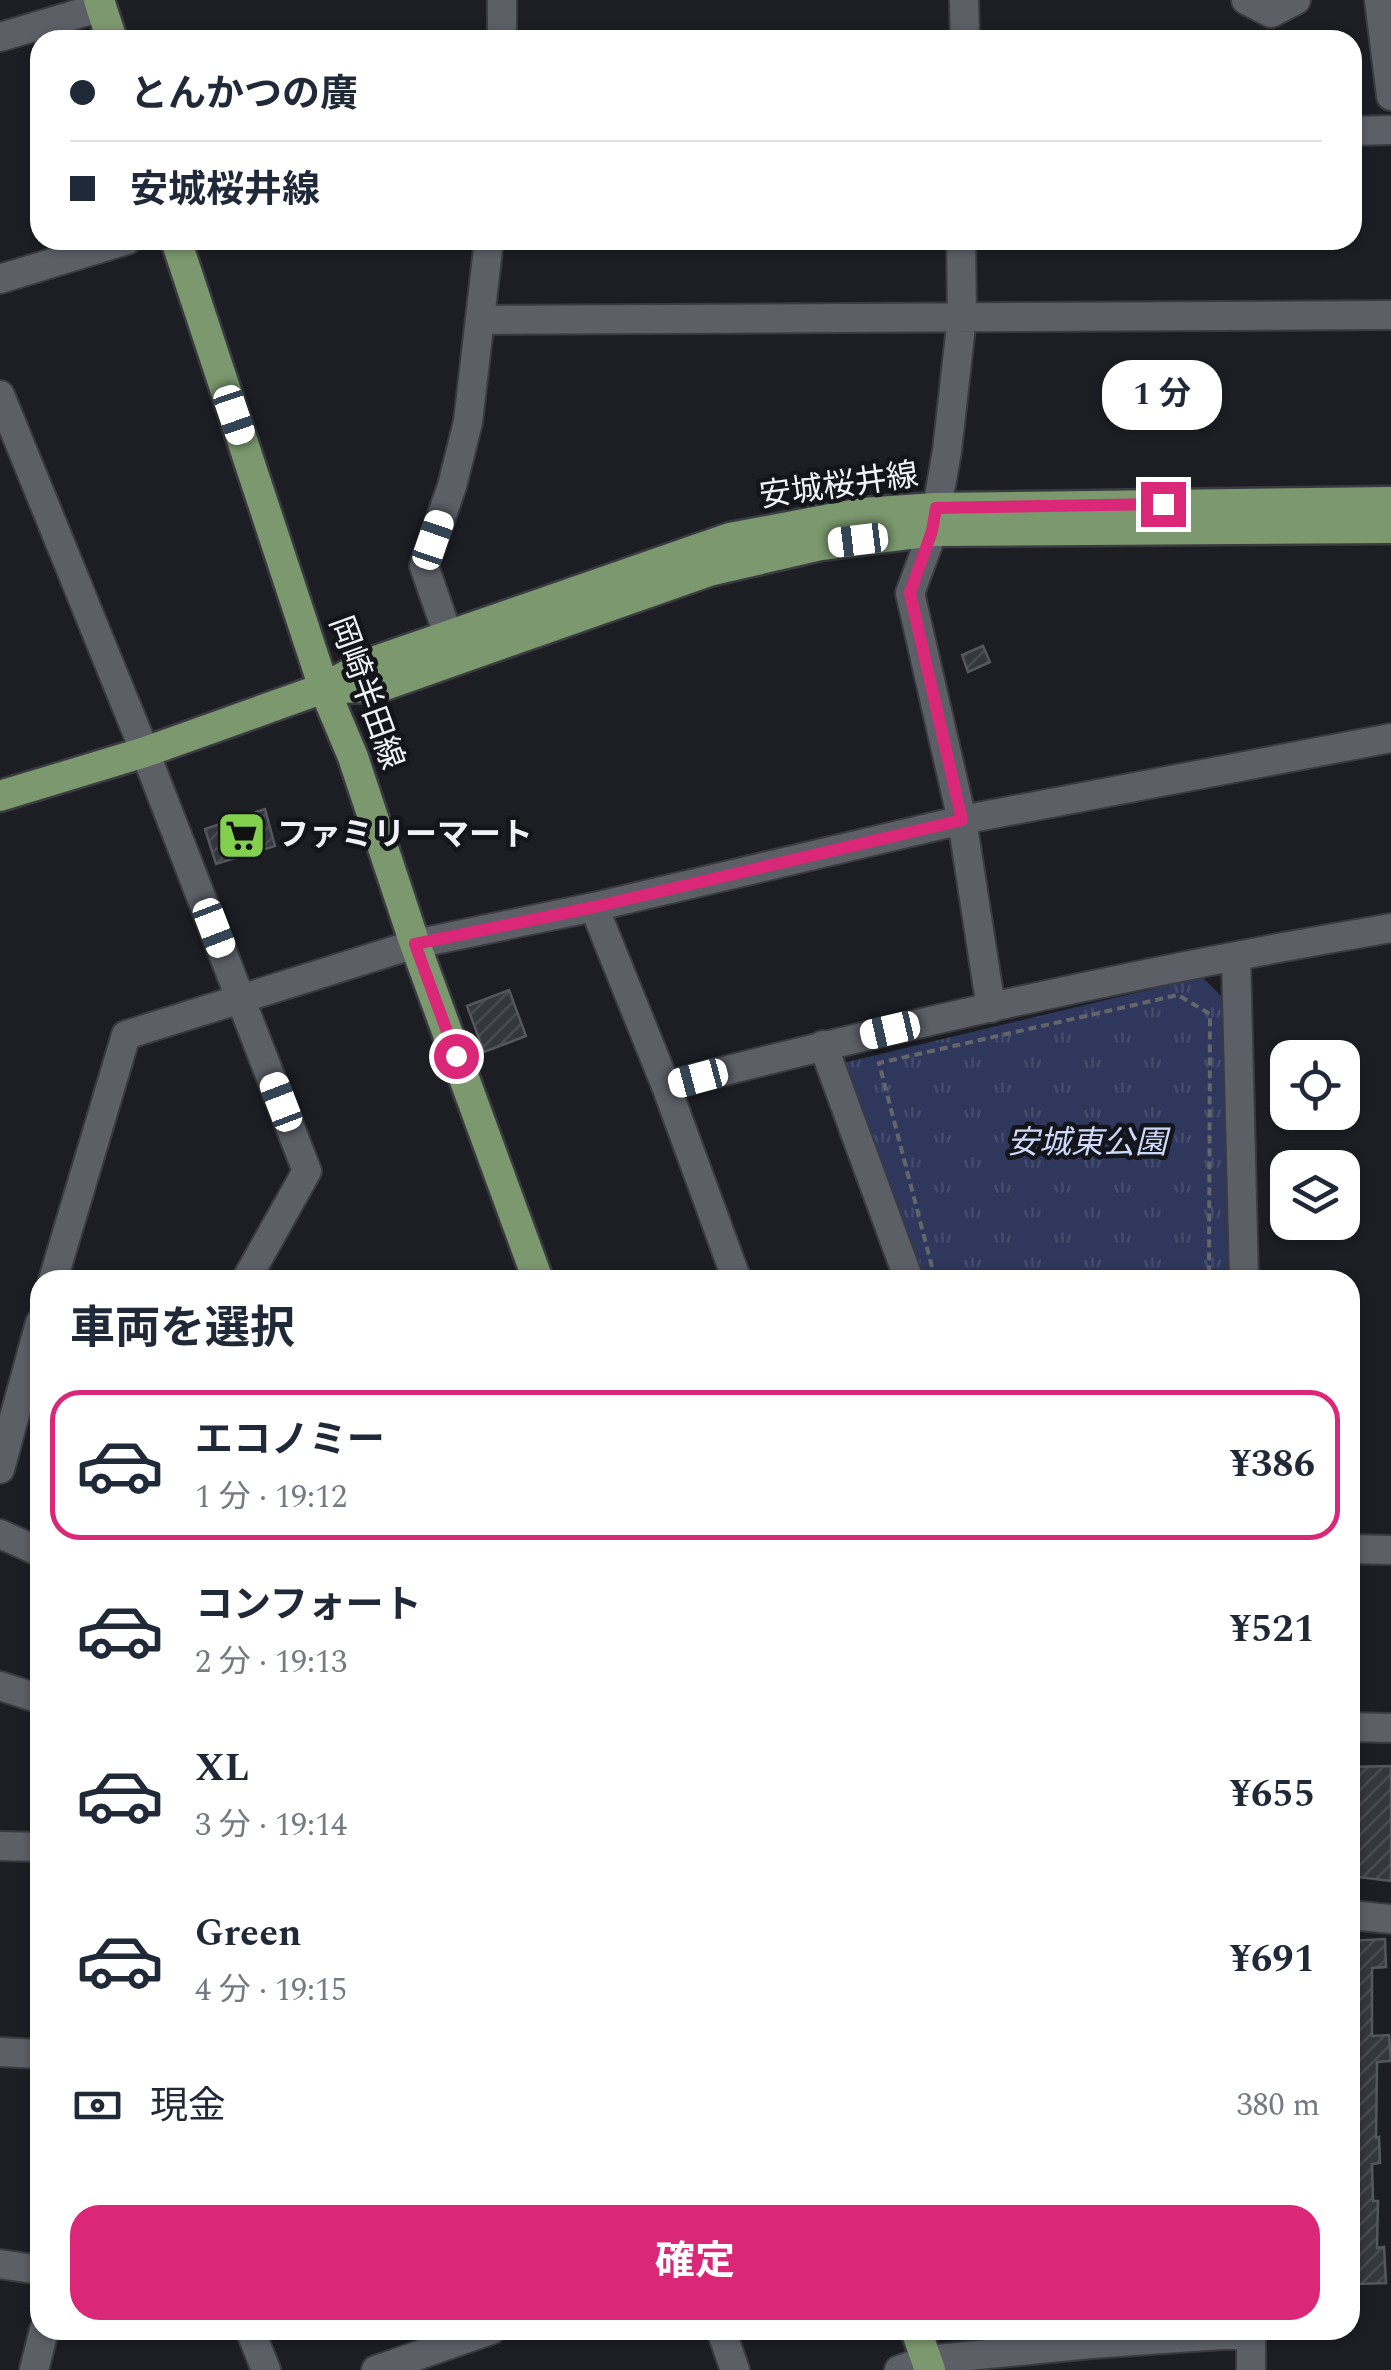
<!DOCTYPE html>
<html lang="ja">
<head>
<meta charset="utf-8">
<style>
	body { margin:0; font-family:Spectral,"Noto Sans JP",serif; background:#f2f2f3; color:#1f2937; height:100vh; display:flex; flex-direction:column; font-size:38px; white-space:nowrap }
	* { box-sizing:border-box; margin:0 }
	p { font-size:32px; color:#747a83 }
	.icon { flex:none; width:55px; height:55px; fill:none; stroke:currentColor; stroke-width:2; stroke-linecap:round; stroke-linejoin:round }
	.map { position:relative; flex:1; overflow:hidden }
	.details { position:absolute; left:30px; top:1270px; width:1330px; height:1070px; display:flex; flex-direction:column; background:#fff; border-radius:30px; box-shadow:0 2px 8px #0004 }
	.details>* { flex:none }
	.top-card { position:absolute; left:30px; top:30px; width:1332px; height:220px; border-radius:30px; box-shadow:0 2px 8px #0004; display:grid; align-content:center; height:220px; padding:0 40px; background:#fff }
	.tools { position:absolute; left:1270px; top:1040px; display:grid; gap:20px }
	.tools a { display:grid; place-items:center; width:90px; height:90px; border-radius:20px; background:#fff; box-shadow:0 2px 8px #0004; font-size:50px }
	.end { position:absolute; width:45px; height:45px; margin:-22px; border:12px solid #db2777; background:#fff; box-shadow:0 0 0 5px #fff }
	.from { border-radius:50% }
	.bubble { position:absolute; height:70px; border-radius:30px; background:#fff; box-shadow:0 2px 8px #0004; font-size:32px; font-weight:700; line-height:70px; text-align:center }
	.car { position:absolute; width:30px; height:60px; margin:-30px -15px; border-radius:12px; box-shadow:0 0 8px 2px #0007; background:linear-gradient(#fff 24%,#345 0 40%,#fff 0 76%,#345 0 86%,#fff 0) }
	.top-card b { display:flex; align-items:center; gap:35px; height:95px; font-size:38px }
	.top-card b+b { border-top:2px solid #e0e1e3 }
	.top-card i { width:25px; height:25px; background:#1f2937 }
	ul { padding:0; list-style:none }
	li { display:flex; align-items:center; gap:30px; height:150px; margin:0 20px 15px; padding:0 20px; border:5px solid transparent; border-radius:30px }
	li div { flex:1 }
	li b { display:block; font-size:38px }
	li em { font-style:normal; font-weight:700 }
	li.on { border-color:#db2777 }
	li>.icon { width:90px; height:90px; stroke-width:1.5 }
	h2 { padding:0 40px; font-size:45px; line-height:120px }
	.pay { display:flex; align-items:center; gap:25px; height:110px; padding:0 40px; font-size:38px }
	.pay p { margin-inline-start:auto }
	.primary-button { display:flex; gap:20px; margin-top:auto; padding:20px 40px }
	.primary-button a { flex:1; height:115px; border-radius:30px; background:#db2777; color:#fff; font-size:40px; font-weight:700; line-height:115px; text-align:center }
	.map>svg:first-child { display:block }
	.grass { fill:url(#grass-tufts) }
	.building { fill:url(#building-hatch); stroke:#55575e; stroke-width:2.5 }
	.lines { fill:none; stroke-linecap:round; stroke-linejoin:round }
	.minor-casing { stroke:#3a3b40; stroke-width:32 }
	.major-casing { stroke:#3a3b40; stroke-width:35 }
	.path { stroke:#63656b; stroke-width:4; stroke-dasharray:8 5; stroke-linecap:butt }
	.minor { stroke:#5d5f67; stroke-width:28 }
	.major { stroke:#7b986e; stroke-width:30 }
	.route { stroke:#db2777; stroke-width:12 }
	.labels { text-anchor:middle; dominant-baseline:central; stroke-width:9; stroke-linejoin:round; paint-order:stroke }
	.street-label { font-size:32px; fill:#f0f2f6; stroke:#13151b }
	.poi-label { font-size:32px; font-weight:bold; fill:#f0f2f6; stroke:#13151b; text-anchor:start }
	.park-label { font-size:32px; font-style:italic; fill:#ced8fb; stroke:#13151b }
</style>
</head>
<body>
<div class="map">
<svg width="1391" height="2370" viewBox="0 0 1391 2370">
	<defs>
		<pattern id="grass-tufts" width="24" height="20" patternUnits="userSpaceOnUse" patternTransform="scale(2.5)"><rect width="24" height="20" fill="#2f385c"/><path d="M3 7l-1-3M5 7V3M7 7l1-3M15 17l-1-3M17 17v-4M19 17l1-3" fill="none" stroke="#434c6c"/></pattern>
		<pattern id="building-hatch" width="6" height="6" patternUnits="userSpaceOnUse" patternTransform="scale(2.5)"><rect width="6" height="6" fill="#35373e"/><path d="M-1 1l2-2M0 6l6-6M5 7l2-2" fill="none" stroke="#494b51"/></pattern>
	</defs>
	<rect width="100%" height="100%" fill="#1c1e24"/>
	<path class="grass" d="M1202,977l26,26 1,277h-311l-75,-217z"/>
	<path class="building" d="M983,646l7,16 -22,10 -6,-17z
		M265,809l10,37 -59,18 -11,-35z
		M509,990l17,46 -42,16 -17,-46z
		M1391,1766v115l-41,-5v-109z
		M1385,1939l1,28 -14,1v68l17,-1 2,26 -14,1 -1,76 3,-1 1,26 -8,1 1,37h5l-1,47 7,-1 2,36 -29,1 -2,-54h-5v-289z"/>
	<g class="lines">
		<defs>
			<path id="minor" d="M502,0v40
				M964,0l1,40
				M1246,0l25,13 25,-13
				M1379,0l12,96
				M0,37l101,-30
				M1352,131l39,-1
				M961,240l1,77 -15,134 -14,80 -23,62 52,227 29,188
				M0,279l127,-39
				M480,320l911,-5
				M0,395l145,357 162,419 -61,109
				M455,655l-31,-89 28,-80 16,-64 21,-182
				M594,907l72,179 71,194
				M1236,957l8,323
				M823,1045l86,235
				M666,1086c239,-62 482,-117 725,-158
				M53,1280l73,-245 289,-91 179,-37 368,-87 429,-82
				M0,1469l40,-146
				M0,1534l40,18
				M1350,1549l41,1
				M0,1686l40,13
				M1350,1727l41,1
				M0,1846l40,1
				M1350,1915l41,4
				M0,2052l40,2
				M0,2264l40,6
				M250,2330l16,40
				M721,2330l14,40
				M34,2370l10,-40
				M376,2370l115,-40
				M899,2370l28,-10 164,-16 160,-11
				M1251,2370v-40"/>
			<path id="major" d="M99,0l13,40
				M176,240l148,448 29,69 62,187 123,336
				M332,688l47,-1 330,-116 112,-26 112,-14 458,-3
				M0,796l145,-44 179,-64 46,-25 360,-125 132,-25 74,-5 455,-6
				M916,2330l14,40"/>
		</defs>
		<use href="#minor" class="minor-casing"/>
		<use href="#major" class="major-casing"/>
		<path class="path" d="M932,1267l-53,-204 299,-68 32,19 -1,266"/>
		<use href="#minor" class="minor"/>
		<use href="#major" class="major"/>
	</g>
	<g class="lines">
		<path class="route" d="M456,1056l-41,-112 179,-37 368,-87 -52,-227 22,-62 4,-23 227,-4"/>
	</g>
	<defs>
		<symbol id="supermarket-square" viewBox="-11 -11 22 22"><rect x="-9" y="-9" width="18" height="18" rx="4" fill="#83d04f" stroke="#13151b"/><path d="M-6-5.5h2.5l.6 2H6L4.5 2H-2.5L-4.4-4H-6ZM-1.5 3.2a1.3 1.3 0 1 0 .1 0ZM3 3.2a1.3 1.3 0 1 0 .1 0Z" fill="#111"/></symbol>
	</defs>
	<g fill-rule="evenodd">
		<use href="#supermarket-square" x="214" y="808" width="55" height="55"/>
	</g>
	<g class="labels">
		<g class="street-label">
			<text transform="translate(839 486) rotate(-8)">安城桜井線</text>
			<text transform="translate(366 693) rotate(70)">岡崎半田線</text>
		</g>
		<g class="poi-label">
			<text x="277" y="835">ファミリーマート</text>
		</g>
		<g class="park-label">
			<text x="1087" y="1143">安城東公園</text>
		</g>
	</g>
</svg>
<div class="tools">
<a><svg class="icon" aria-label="locate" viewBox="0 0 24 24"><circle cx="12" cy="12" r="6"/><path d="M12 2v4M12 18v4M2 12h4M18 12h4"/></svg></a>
<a><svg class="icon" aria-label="layers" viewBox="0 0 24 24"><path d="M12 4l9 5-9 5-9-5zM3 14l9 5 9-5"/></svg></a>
</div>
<i class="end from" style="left:456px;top:1056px"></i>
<i class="end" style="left:1163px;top:504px"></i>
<div class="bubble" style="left:1102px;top:360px;width:120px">1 分</div>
<i class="car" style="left:234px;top:415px;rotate:161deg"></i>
<i class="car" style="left:433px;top:540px;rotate:19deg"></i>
<i class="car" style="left:858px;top:540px;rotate:263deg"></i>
<i class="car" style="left:214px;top:928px;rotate:159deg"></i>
<i class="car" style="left:890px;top:1030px;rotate:257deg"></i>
<i class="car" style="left:698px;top:1078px;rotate:255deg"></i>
<i class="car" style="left:281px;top:1102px;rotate:339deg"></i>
<div class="top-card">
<b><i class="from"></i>とんかつの廣</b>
<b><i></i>安城桜井線</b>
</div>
<section class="details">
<h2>車両を選択</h2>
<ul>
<li class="on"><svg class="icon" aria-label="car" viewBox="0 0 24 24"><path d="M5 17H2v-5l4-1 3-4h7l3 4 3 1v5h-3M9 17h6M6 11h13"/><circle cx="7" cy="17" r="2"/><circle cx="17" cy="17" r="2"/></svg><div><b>エコノミー</b><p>1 分 · 19:12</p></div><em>¥386</em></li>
<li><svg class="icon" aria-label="car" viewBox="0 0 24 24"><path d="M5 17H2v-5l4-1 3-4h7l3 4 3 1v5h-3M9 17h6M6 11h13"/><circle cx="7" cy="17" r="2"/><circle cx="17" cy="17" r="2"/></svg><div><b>コンフォート</b><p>2 分 · 19:13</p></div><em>¥521</em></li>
<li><svg class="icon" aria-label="car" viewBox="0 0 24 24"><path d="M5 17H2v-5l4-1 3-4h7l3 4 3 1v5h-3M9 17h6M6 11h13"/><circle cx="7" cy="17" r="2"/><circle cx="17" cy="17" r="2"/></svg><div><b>XL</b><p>3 分 · 19:14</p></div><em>¥655</em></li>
<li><svg class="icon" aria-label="car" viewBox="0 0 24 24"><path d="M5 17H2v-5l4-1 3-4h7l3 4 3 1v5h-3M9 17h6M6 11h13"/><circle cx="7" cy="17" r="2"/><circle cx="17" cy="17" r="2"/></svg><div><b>Green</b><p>4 分 · 19:15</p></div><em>¥691</em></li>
</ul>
<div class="pay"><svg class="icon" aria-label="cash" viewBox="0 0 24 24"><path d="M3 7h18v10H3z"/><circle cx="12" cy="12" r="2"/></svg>現金<p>380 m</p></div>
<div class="primary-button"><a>確定</a></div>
</section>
</div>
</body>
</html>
